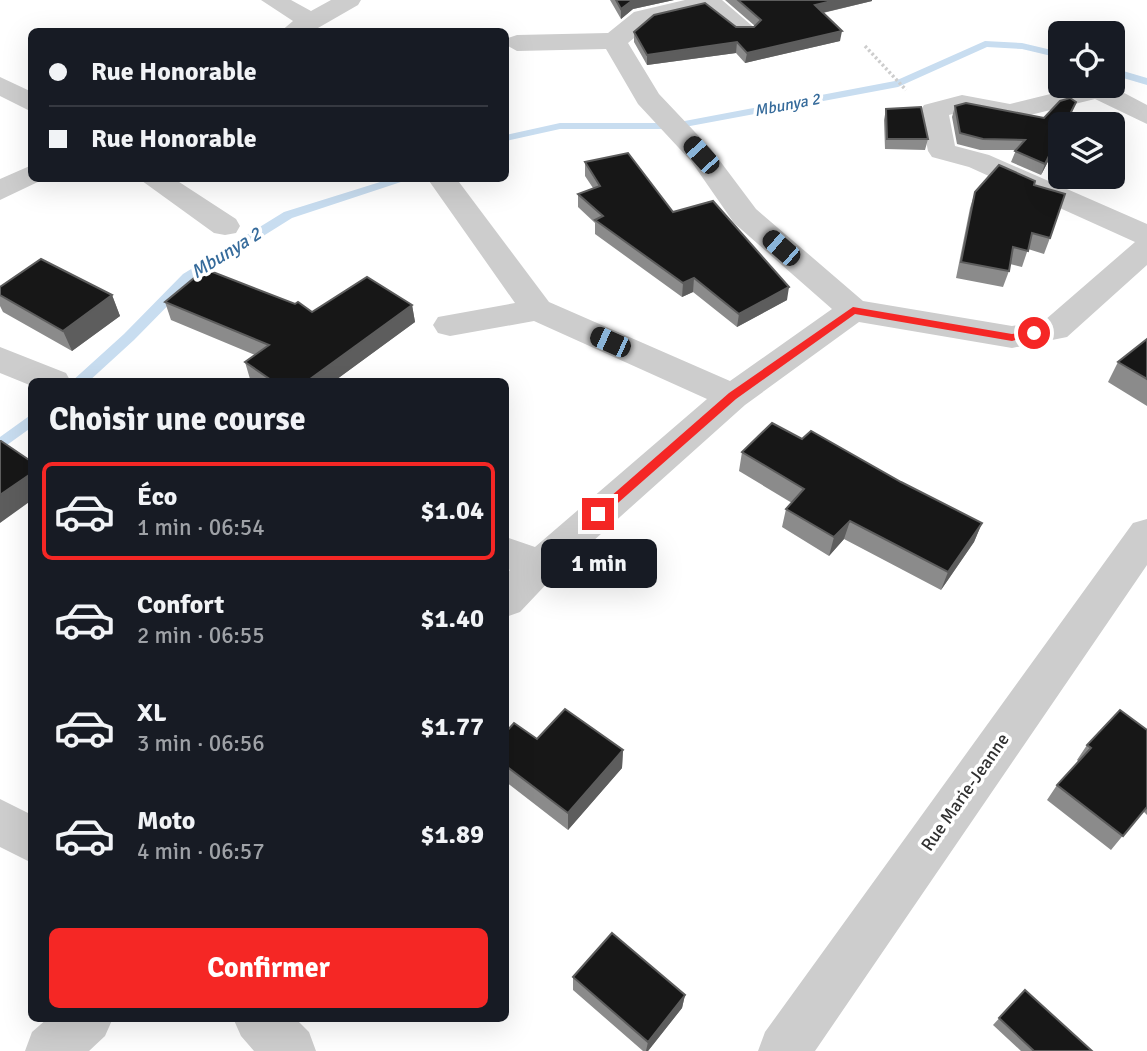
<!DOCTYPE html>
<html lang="fr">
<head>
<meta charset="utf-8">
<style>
	body { margin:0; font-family:Signika,sans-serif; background:#20242c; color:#f1f3f6; height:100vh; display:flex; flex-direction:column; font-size:26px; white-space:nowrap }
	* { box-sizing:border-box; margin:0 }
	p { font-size:23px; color:#9ea1a6 }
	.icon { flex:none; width:38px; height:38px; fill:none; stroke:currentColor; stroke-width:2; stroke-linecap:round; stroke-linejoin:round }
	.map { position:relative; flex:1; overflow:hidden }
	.drawer { position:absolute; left:28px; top:378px; width:481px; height:644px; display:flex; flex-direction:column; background:#171b24; border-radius:10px; box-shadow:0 7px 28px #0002 }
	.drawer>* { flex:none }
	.banner { position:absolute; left:28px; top:28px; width:481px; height:154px; border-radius:10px; box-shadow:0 7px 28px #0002; display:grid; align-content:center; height:154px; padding:0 21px; background:#171b24 }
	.buttons { position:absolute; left:1048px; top:21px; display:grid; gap:14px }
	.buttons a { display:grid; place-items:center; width:77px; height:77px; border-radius:10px; background:#171b24; box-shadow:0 7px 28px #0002; font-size:35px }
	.end { position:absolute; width:32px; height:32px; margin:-16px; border:9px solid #f52725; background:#fff; box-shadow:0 0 0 4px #fff }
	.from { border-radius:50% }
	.bubble { position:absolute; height:49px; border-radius:10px; background:#171b24; box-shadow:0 7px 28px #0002; font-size:23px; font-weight:800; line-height:49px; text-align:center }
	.car { position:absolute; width:21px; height:42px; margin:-21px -10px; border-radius:9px; box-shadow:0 0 5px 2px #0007; background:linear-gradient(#222 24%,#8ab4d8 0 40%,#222 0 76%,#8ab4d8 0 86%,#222 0) }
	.banner b { display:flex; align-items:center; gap:24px; height:66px; font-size:26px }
	.banner b+b { border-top:2px solid #363941 }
	.banner i { width:18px; height:18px; background:#f1f3f6 }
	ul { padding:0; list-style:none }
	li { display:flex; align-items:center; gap:21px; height:98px; margin:0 14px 10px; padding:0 7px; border:4px solid transparent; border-radius:10px }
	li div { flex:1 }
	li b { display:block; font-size:26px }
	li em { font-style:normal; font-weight:800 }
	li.active { border-color:#f52725 }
	li>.icon { width:63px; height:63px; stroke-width:1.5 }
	h2 { padding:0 21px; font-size:32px; line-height:84px }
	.cta { display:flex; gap:14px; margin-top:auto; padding:14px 21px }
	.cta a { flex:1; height:80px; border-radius:10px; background:#f52725; color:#fff; font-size:28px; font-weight:800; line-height:80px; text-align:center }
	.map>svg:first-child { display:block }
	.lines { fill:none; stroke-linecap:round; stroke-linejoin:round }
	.stream { fill:#c8ddf0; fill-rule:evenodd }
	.path { stroke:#cdcdcd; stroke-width:3.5; stroke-dasharray:2.5 2.5; stroke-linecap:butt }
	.minor { fill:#cdcdcd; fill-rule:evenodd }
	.wall { fill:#8b8b8b }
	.shaded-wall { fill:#5d5d5d }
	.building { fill:#171717; stroke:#5d5d5d; stroke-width:2 }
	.route { fill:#f52725 }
	.labels { text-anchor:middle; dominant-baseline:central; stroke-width:7; stroke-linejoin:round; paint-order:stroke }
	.far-water-label { font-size:16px; font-style:italic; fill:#366b9b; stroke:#fff }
	.street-label { font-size:18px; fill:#303030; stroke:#fff }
	.water-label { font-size:19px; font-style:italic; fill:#366b9b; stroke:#fff }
</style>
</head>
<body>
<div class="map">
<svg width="1147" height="1051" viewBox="0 0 1147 1051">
	<rect width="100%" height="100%" fill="#fff"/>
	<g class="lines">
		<path class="stream" d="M985,41l37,2 38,9v6l-38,-9 -35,-2 -89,40 -224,42h-114l-54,12v-6l54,-12h114l221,-42z
			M1113,68l34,10v7l-34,-10z
			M393,178h20l-121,40 -99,62 -59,60 -46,42h-17l53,-48 59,-60 101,-62z
			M32,414v13l-32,23v-13z"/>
		<path class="path" d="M865,46l41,44"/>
		<path class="minor" d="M261,0h30l20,11 20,-11h30l-3,5 -47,27h-31l13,-11z
			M685,0h37l35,30 -4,5h-18l-30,-25 -53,13 -24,20 31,51 52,55 45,60 107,92 149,25 33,-6 90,-78 -166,-75 -37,-10 -4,-6 -8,-40 4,-6 38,-10 48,9 73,-18h28l36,19v19l-52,-25 -85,21 -47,-9 -14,4 6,31 34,9 158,69v41l-80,72 -55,11 -153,-26 -114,83 -191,171 -34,36 -14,5v-43l4,-4 -4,-2v-31l29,10 172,-148 -173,-78 -84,15 -12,-3 -5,-8 5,-8 77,-14 -88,-125h29l93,124 181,79 102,-72 -98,-86 -43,-62 -53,-57 -32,-55 -89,2 -11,-6 2,-7 9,-3 91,-2 26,-21z
			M0,77l32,15v20l-32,-16z
			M32,165v13l10,2 -42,20v-21z
			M138,178h35l63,41 4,7 -4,7 -11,2 -11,-2z
			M0,347l66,26 5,9h-39v4l-32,-13z
			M1147,519v46l-332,486h-57l7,-19 368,-509z
			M0,799l32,16v48l-32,-16z
			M48,1018h65l-8,18 -16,15h-64l7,-19z
			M233,1018h62l14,14 7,19h-62l-13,-15z"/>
	</g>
	<path class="wall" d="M610,0h64l-41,9 -12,10z
		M725,0h147v1l-49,12 17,28 -95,22 -9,-10 -89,12 -13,-23v-10l120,-5 1,-1z
		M1076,102l-9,22h-7v26h-6l-13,25 -30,-13 5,-12h-36l-23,-6 -5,-27 3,-11 89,12z
		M886,109l42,30 -3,11 -40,-1 -1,-29z
		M585,162l88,50 114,88 -50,27 -44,-35 -11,5 -87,-63v-11l-17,-16v-13l15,-6 -8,-12z
		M1034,185l16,53 -6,16 -16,-5 -6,18 -12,-3 -1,7 -6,16 -47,-9 14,-70 5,-16z
		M0,287l112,8 8,21 -48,35 -69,-39 -3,-6z
		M165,302l147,10 100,-7 3,17 -82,60h-79l-4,-3 -5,-17 10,-7 -84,-35z
		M1147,339v67l-39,-24 10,-20z
		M802,439l99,43 81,41 -8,19 -33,48 -97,-51 -15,17 -47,-29 4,-18 6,-6 -53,-32 3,-19z
		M1147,730v85l-4,-4 -32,39 -64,-50 10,-15 22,-23 -2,-2 10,-15z
		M506,732l31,7 86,11 -1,18 -54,62 -62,-48z
		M573,977l112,18 -3,13 -34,43h-5l-70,-61z
		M1025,990l67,61h-71l-28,-26z"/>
	<path class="shaded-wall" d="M633,0h41l-41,9 -12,10v-10z
		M836,0h36v1l-59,14 2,-10z
		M842,31l-2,10 -95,22 2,-10z
		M737,42l-1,11 -89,12v-10z
		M1057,140l-3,10 -13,25 4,-11z
		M694,278l-1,14 -11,5 1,-14z
		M789,287l-2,13 -50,27 2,-13z
		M112,295l8,21 -48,35 -9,-20z
		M412,305l3,17 -82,60h-27z
		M32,473v27l-32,23v-28z
		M850,521l-6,18 -15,17 5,-19z
		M982,523l-8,19 -33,48 7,-18z
		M623,750l-1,18 -54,62v-17z
		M685,995l-3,13 -34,43h-2l2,-9z"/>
	<path class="building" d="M616,0h17l-12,9z
		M738,0h98l-21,5 27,26 -95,22 -10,-11 -90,13 -13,-23 20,-17 51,-12 31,24h18l7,-7z
		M1070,98l6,4 -11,22h-5v16h-3l-12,24 -30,-13 10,-11 -42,-1 -23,-6 -5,-27 11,-3 78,15 16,-17z
		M921,107l7,32h-41l-1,-30z
		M628,153l45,59 40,-11 76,86 -50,27 -45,-36 -11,5 -88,-63 8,-4 -25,-22 22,-8 -15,-24z
		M999,165l36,16 -1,4 31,9 -15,44 -18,-5 -4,18 -15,-4 -4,24 -48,-9 14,-70z
		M41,259l71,36 -49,36 -63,-36v-8z
		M205,269l90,35 3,-2 14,10 55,-35 45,28 -106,77h-32l-29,-20 24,-17 -104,-43z
		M1147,339v40l-29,-17z
		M772,423l30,16 9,-8 90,51 81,41 -34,49 -98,-51 -16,16 -48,-28 18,-20 -62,-37z
		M0,441h1l31,21v11l-32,22z
		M565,709l58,41 -55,63 -62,-47v-34l8,-9 23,16z
		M1120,710l27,20v77l-24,29 -66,-51 34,-37 -4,-3z
		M612,933l73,62 -37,47 -75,-65z
		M1025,990l67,61h-58l-35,-33z"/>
	<path class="route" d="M853,307l159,27 22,-4 4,3 -26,8 -157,-27 -119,85 -134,118h-8v-6l135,-118z"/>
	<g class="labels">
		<g class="far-water-label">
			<text transform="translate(787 105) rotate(-11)">Mbunya 2</text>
		</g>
		<g class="street-label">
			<text transform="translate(965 792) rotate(-55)">Rue Marie-Jeanne</text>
		</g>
		<g class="water-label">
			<text transform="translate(226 253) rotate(-32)">Mbunya 2</text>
		</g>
	</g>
</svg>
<div class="buttons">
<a><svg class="icon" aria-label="locate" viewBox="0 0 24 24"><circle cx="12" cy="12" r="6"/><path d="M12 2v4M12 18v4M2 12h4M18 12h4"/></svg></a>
<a><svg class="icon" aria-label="layers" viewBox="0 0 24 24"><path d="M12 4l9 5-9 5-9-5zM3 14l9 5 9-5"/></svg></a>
</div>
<i class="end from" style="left:1034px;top:333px"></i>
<i class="end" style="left:598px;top:514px"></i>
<div class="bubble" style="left:541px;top:539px;width:116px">1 min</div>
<i class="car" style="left:701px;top:155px;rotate:318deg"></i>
<i class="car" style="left:781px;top:248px;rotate:311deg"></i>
<i class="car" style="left:610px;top:342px;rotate:294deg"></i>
<div class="banner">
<b><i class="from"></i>Rue Honorable</b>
<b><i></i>Rue Honorable</b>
</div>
<section class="drawer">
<h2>Choisir une course</h2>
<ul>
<li class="active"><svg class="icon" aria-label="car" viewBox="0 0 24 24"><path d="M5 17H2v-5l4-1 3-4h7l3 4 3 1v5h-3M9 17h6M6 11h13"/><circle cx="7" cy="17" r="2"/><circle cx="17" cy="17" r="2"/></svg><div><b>Éco</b><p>1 min · 06:54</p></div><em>$1.04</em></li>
<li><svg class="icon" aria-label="car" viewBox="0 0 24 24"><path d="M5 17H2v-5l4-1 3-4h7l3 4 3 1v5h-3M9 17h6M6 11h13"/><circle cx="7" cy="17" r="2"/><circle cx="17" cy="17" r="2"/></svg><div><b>Confort</b><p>2 min · 06:55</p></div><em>$1.40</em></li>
<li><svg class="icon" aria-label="car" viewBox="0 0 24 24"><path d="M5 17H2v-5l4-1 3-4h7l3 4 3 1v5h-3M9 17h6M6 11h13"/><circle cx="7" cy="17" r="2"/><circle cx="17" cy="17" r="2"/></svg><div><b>XL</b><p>3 min · 06:56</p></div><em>$1.77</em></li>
<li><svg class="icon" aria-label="car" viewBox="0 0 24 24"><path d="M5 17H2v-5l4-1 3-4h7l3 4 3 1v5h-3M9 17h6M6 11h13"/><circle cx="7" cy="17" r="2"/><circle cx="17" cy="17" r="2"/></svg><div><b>Moto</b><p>4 min · 06:57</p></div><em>$1.89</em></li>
</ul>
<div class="cta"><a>Confirmer</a></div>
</section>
</div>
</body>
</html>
